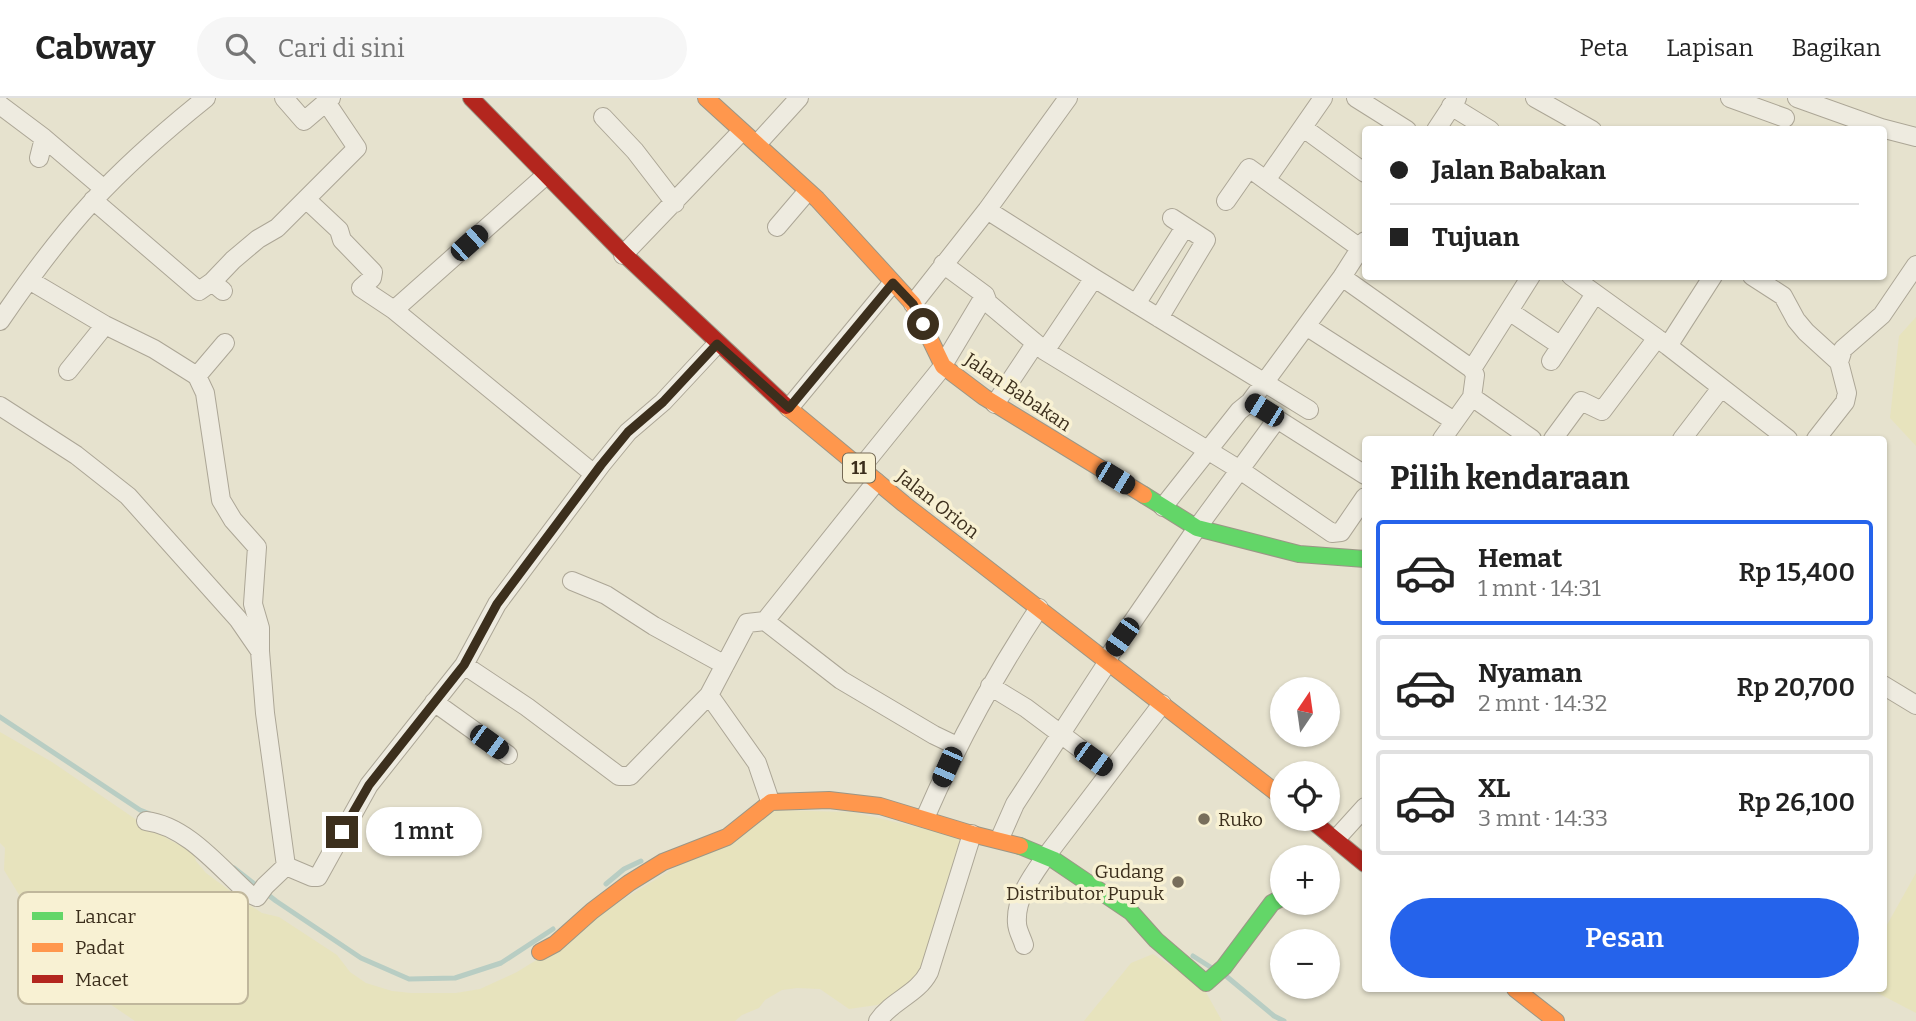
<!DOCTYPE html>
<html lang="id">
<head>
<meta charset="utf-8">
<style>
	body { margin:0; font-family:Bitter,serif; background:#f6f6f6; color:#222; height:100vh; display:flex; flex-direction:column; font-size:26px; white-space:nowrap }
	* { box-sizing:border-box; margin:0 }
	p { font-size:23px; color:#767676 }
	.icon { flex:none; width:38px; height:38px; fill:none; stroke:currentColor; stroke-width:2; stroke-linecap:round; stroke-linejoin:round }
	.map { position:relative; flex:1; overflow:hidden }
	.drawer { position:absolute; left:1362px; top:338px; width:525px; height:556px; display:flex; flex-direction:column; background:#fff; border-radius:7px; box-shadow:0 2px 5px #0004 }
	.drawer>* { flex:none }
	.hud { position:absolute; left:1362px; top:28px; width:525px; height:154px; border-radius:7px; box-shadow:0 2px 5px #0004; display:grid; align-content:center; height:154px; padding:0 28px; background:#fff }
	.needle { width:46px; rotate:13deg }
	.fabs { position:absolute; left:1270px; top:579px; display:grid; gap:14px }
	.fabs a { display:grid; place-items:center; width:70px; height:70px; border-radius:50%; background:#fff; box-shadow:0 2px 5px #0004; font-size:35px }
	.end { position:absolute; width:32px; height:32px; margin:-16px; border:9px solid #3c2f1d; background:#fff; box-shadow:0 0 0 4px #fff }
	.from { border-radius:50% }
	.bubble { position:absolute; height:49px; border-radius:24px; background:#fff; box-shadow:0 2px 5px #0004; font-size:23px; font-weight:600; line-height:49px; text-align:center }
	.car { position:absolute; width:21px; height:42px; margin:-21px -10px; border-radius:9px; box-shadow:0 0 5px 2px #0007; background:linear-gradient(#222 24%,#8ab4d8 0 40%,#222 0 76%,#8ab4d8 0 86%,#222 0) }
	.hud b { display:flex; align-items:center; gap:24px; height:66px; font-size:26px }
	.hud b+b { border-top:2px solid #e0e0e0 }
	.hud i { width:18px; height:18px; background:#222 }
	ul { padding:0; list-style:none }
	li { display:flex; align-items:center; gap:21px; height:105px; margin:0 14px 10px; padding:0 14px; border:4px solid #e0e0e0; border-radius:7px }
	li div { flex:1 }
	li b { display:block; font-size:26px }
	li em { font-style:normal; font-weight:600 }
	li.current { border-color:#2563eb }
	li>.icon { width:63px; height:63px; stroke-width:1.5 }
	h2 { padding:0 28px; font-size:32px; line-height:84px }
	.action { display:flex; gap:14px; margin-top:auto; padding:14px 28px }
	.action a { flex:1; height:80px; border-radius:42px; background:#2563eb; color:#fff; font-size:28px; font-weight:600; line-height:80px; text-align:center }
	header { display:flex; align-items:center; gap:42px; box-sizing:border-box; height:98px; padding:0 35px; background:#fff; border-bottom:2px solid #e0e0e0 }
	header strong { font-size:33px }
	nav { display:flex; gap:38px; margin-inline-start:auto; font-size:24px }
	.search { width:490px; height:63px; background:#f6f6f6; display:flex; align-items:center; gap:18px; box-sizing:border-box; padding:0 24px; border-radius:38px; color:#767676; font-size:26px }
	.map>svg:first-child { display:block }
	.farmland { fill:#e7e3bd }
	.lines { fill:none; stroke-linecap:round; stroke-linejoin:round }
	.stream { stroke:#b8cdc3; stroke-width:5 }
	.street-casing { stroke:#aca696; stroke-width:20 }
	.fast-casing { stroke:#9b9686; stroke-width:18 }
	.slow-casing { stroke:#9b9686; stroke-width:18 }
	.jam-casing { stroke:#9b9686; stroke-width:18 }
	.street { stroke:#eeebe0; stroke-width:18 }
	.fast { stroke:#63d668; stroke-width:16 }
	.slow { stroke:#ff974d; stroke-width:16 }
	.jam { stroke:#b3261e; stroke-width:16 }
	.route { stroke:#3c2f1d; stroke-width:9 }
	.poi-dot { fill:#786e5b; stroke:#f8f1d3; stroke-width:2.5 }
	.labels { text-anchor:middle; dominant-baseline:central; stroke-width:7; stroke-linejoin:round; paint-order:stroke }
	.shield { fill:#f8f1d3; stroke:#746954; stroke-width:2 }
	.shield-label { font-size:18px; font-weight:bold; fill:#3c2f1d }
	.street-label { font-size:19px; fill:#3c2f1d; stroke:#f8f1d3 }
	.poi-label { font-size:19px; fill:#3c2f1d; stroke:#f8f1d3; text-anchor:start }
	.key { fill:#f8f1d3; stroke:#c0b79c; stroke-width:2 }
	.key-label { font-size:19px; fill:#3c2f1d }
</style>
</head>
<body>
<header>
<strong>Cabway</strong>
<div class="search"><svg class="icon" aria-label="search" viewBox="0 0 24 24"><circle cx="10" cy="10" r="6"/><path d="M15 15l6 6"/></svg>Cari di sini</div>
<nav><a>Peta</a><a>Lapisan</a><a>Bagikan</a></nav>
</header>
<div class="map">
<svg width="1916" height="923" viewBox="0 0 1916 923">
	<rect width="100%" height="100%" fill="#e6e2ce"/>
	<path class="farmland" d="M1916,219v129l-26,-28 9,-82z
		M0,634l52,30 95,65 14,2 5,9 27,14 3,9 10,12 42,31 14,9 17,4 58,38 13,17 16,11 26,8 19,2h45l24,-4 37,-17 26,-16 39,-31 186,-115 84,2 112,26 -39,137 -34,25 -14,5 -28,4 -29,-20 -23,-1 -15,2 -17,10 -6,8 -17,7 -7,6h-600l-56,-38 -30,-16 -16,-22 -12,-47 -17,-28 1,-22 -5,-5z
		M1916,775v140l-46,-24h13v-57z
		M1153,856l50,33 19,34h-138l47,-58z"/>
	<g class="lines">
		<path class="stream" d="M0,619l140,93 10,4
			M234,770l42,33 85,57 48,21 46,-1 46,-15 52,-34
			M606,786l18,-15 17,-8
			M1193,858l19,12
			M1226,878l48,40 10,5"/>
		<defs>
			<path id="street" d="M284,0l20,23 27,-23
				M1356,0l51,32
				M1535,0l57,32
				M1730,0l55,20
				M1797,0l84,30 35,9
				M0,7l44,33 60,51
				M1451,8l39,24
				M603,19l32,34 40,52
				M1436,32l21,-32
				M1309,34l56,41
				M758,45l41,-45
				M39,60l5,-20
				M1266,82l57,-82
				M93,102l106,91 13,-9 11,9
				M307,102l32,30 3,10 31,32 -1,6 -11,10 33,22 200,164
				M1226,103l23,-33 111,80
				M987,112l107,68 215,132
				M777,129l29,-34
				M623,157l118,-123
				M943,166l42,31 3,8 57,48 195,119 92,63 9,-1 24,-35
				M1571,178l97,70 120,93
				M1752,178l31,20 13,24 10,12 33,30
				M1342,179l130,92 3,6 -3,22 -30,42
				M29,182l76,45 49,24 43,27 8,17 16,107 12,20 24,27 -4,57 7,24v23
				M212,184l21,-22 25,-21 19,-11 80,-80 -31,-46
				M913,206l74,-94 81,-112
				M1136,206l49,-77
				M394,212l151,-134
				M1509,213l52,35
				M1159,220l47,-78 -34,-22
				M0,223c28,-41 58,-82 91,-118 35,-38 75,-73 115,-105
				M1306,228l148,95
				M1668,248l45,-70
				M1045,253l49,-73
				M1551,263l44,-67
				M1472,271l59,-93
				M68,273l37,-46
				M197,278l28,-33
				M1472,299l60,42
				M1250,304l115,73
				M995,306l40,-60
				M0,308l76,49 52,41 110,123 22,32 5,62 21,153
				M789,310l101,-122
				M1553,341l28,-38 21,10 55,-73
				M1682,341l39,-51
				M1816,341l29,-37 2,-9 -8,-31 4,-13 39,-34 34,-50
				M860,371l80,-99 45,-75
				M1163,409l76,-96 11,-9 92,-125 23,-36
				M572,483l34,14 48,31 71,39
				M765,523l76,59 93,55 23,11
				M1107,561l90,-131 80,-109
				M464,567l63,42 92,69h11l79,-81 38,-72 18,-2 111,-139
				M1883,587l33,20
				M990,588l36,22 84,63
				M709,597l48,68 13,38
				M434,604l74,53
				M925,720c32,-74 70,-143 114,-210
				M146,723c41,5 73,46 102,72l9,4 8,-11 21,-20
				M1000,740l15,-34 94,-144
				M1336,741l29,-32
				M1047,757l115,-151
				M286,768l26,11h6l51,-92 95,-120 33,-61 104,-139 27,-33 35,-30 54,-58
				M1024,847c-2,-7 -7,-15 -7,-22 -2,-25 16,-48 29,-67
				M878,923c14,-21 39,-26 51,-49l43,-138"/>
			<path id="fast" d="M1144,397l53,33 102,26 66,5
				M1020,748l34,14 77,52 25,28 50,43 18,-16 48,-64 11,-6"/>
			<path id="slow" d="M706,0l111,101 96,105 30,62 41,31 160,98
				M786,308l118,98 379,294
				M540,854l15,-8 37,-33 37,-28 34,-21 64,-25 44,-35 58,-2 51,6 92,28 48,12
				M1515,891l41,32"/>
			<path id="jam" d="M471,0l155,158 160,150
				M1310,721l55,45"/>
		</defs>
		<use href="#street" class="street-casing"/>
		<use href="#fast" class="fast-casing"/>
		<use href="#slow" class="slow-casing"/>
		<use href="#jam" class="jam-casing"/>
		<use href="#street" class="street"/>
		<use href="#fast" class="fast"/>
		<use href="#slow" class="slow"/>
		<use href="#jam" class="jam"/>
	</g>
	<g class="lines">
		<path class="route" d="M342,734l27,-47 95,-120 33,-61 104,-139 27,-33 35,-30 54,-58 72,64 104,-125 20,21 10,20"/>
	</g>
	<g class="poi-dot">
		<circle cx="1204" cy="721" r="7"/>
		<circle cx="1178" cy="784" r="7"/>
	</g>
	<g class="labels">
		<rect class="shield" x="843" y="355.5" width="32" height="29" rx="5"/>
		<g class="shield-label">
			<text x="859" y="370">11</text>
		</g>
		<g class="street-label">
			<text transform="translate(1018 294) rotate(34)">Jalan Babakan</text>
			<text transform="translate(938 406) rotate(38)">Jalan Orion</text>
		</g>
		<g class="poi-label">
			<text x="1218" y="721">Ruko</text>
			<text x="1164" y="773" text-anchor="end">Gudang<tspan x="1164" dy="22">Distributor Pupuk</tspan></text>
		</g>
	</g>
	<rect x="18" y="794" width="230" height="112" rx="10" class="key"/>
	<rect x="32" y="814" width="31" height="8" fill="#63d668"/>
	<rect x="32" y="845" width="31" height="9" fill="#ff974d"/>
	<rect x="32" y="877" width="31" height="8" fill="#b3261e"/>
	<g class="key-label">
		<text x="75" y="825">Lancar</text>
		<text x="75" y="856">Padat</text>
		<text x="75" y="888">Macet</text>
	</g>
</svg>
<div class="fabs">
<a><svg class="needle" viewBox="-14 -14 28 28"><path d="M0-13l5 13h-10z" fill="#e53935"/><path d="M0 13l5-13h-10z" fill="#767676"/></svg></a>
<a><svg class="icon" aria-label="locate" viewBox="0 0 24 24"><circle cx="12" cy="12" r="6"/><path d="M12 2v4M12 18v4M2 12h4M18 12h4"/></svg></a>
<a>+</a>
<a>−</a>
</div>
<i class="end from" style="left:923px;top:226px"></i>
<i class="end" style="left:342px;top:734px"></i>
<div class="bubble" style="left:366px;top:709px;width:116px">1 mnt</div>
<i class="car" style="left:469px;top:145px;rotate:48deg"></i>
<i class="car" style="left:1264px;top:312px;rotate:302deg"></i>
<i class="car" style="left:1115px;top:380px;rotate:121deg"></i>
<i class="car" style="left:1122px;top:539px;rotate:215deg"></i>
<i class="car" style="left:489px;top:644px;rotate:126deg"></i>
<i class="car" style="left:1093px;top:661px;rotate:126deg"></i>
<i class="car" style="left:947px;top:669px;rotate:204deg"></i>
<div class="hud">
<b><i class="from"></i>Jalan Babakan</b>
<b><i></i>Tujuan</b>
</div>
<section class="drawer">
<h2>Pilih kendaraan</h2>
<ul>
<li class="current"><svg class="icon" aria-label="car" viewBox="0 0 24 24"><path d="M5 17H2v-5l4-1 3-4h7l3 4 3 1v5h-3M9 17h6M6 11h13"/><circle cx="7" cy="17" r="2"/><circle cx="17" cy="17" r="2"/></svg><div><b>Hemat</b><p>1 mnt · 14:31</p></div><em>Rp 15,400</em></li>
<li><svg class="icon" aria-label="car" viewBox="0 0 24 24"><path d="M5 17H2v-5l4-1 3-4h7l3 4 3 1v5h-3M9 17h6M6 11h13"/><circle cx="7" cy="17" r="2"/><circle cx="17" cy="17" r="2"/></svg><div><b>Nyaman</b><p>2 mnt · 14:32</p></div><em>Rp 20,700</em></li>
<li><svg class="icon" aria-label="car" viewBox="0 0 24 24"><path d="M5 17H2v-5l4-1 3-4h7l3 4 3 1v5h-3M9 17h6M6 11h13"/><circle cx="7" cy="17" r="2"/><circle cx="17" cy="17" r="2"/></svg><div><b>XL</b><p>3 mnt · 14:33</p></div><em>Rp 26,100</em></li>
</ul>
<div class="action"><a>Pesan</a></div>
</section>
</div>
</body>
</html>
